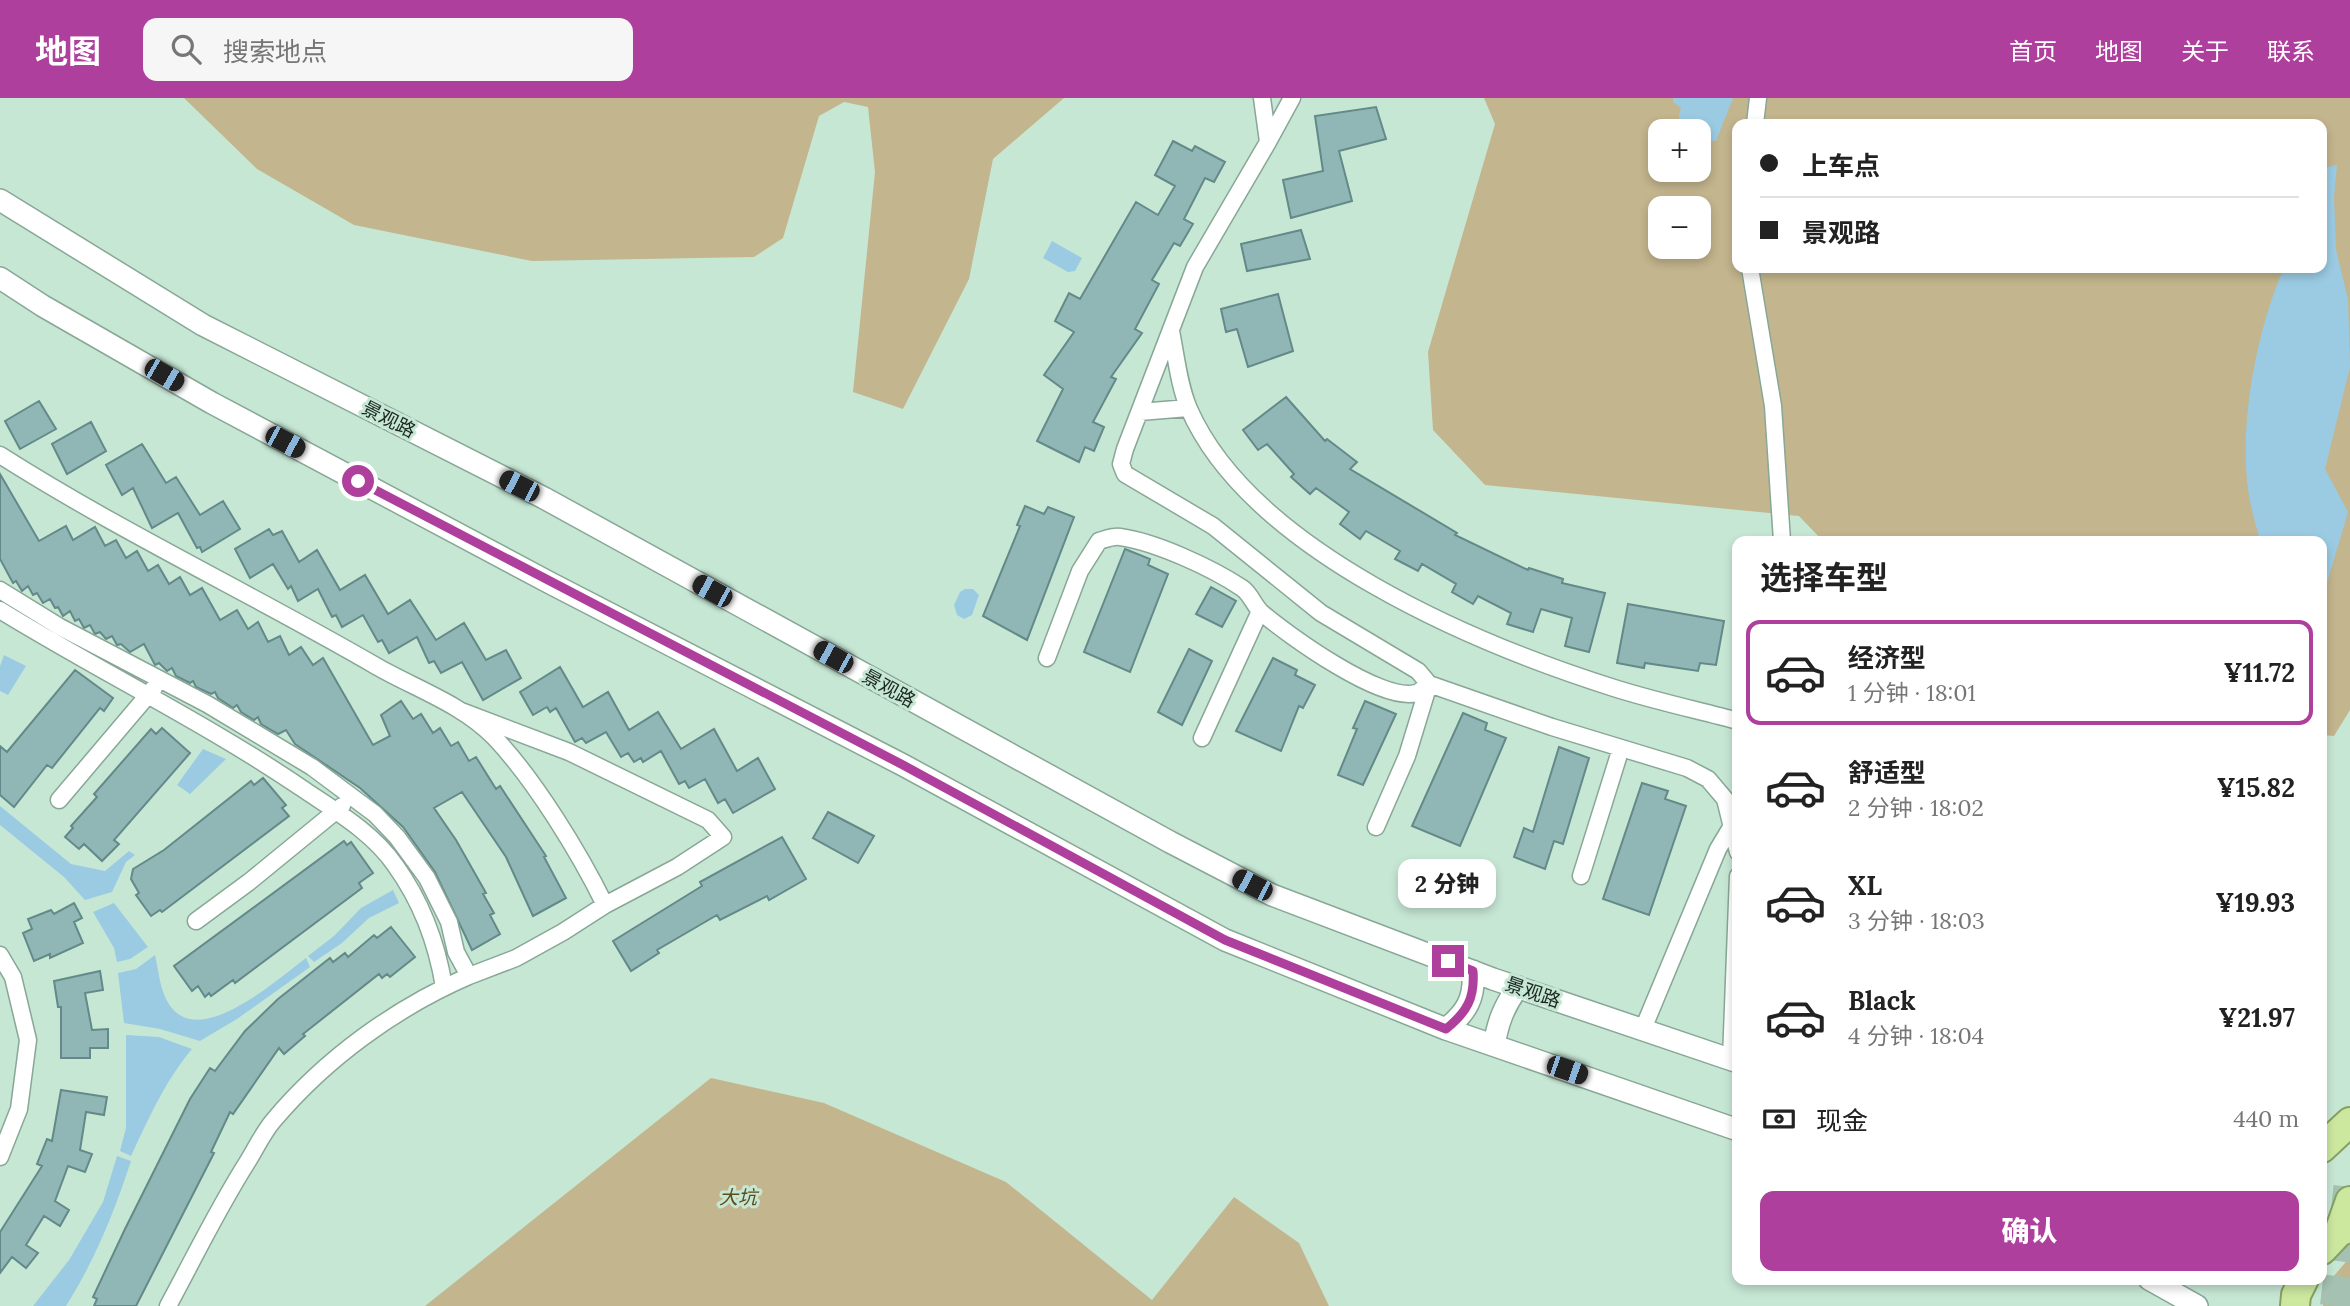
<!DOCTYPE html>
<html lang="zh">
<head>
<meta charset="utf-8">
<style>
	body { margin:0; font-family:Lora,"Noto Sans SC",serif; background:#f6f6f6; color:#222; height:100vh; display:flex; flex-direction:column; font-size:26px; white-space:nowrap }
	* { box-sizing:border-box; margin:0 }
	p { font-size:23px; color:#767676 }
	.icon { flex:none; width:38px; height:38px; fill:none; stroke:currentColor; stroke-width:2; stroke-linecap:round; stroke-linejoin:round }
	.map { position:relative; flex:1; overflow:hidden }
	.side { position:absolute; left:1732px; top:438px; width:595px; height:749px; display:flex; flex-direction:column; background:#fff; border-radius:14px; box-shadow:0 4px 10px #0003 }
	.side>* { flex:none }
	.top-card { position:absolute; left:1732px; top:21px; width:595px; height:154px; border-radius:14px; box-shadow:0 4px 10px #0003; display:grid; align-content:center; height:154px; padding:0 28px; background:#fff }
	.controls { position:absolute; left:1648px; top:21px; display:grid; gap:14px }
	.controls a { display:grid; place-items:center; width:63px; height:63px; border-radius:14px; background:#fff; box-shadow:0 4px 10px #0003; font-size:35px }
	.end { position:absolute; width:32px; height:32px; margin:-16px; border:9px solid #ae3f9c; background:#fff; box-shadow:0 0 0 4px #fff }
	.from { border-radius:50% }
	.bubble { position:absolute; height:49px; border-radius:14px; background:#fff; box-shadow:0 4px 10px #0003; font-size:23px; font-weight:800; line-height:49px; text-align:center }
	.car { position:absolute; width:21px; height:42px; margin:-21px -10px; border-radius:9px; box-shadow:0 0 5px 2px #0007; background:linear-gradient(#222 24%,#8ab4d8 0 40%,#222 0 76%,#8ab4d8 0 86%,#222 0) }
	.top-card b { display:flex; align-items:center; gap:24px; height:66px; font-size:26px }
	.top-card b+b { border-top:2px solid #e0e0e0 }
	.top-card i { width:18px; height:18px; background:#222 }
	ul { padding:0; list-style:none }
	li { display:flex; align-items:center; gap:21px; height:105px; margin:0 14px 10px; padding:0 14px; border:4px solid transparent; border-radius:14px }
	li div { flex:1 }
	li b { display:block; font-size:26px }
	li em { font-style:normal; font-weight:800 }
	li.selected { border-color:#ae3f9c }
	li>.icon { width:63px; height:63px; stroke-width:1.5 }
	h2 { padding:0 28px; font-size:32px; line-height:84px }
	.pay { display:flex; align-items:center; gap:18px; height:77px; padding:0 28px; font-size:26px }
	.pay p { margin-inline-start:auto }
	.primary-button { display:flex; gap:14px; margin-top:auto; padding:14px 28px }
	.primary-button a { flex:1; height:80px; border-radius:14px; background:#ae3f9c; color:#fff; font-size:28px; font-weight:800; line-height:80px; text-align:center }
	header { display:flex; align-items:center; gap:42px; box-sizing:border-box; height:98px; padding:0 35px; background:#ae3f9c; color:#fff }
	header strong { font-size:33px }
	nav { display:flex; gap:38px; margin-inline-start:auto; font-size:24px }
	.search { width:490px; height:63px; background:#f6f6f6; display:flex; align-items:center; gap:18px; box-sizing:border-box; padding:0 24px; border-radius:14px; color:#767676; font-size:26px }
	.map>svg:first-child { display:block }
	.green { fill:#c3b58d; fill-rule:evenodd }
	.water { fill:#9bcbe3 }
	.building { fill:#90b6b6; stroke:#638988; stroke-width:2 }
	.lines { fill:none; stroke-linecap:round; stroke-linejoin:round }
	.motorway-tunnel { stroke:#a5c1b1; stroke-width:30; stroke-dasharray:30 15; stroke-linecap:butt }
	.minor-casing { stroke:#88a796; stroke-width:19 }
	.tertiary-casing { stroke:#88a796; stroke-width:24 }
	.trunk-casing { stroke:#86a163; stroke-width:32 }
	.minor { stroke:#fff; stroke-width:16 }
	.tertiary { stroke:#fff; stroke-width:21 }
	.trunk { stroke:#cce89f; stroke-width:28 }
	.route { stroke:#ae3f9c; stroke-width:9 }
	.labels { text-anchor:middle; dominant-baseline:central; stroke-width:6; stroke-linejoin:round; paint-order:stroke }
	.street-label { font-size:19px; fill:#1b2720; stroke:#c7e7d5 }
	.park-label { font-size:19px; font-style:italic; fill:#5d4d18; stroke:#c7e7d5 }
</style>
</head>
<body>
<header>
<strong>地图</strong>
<div class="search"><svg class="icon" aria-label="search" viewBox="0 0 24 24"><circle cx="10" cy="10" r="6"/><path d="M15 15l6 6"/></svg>搜索地点</div>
<nav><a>首页</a><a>地图</a><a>关于</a><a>联系</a></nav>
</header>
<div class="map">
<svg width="2350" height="1208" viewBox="0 0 2350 1208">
	<rect width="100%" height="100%" fill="#c7e7d5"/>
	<path class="green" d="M184,0h880l-71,61 -24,120 -66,130 -50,-17 22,-220 -7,-65 -24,-5 -25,14 -36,122 -29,19 -222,4 -178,-36 -97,-56z
		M1484,0h866v612l-16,26 -12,-1v-194h-499l-24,-25 -314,-31 -52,-55 -5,-78 67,-228zM1738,26h584v144h-584zM1661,33h38v39h-38zM1661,110h38v39h-38z
		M711,980l113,25 182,79 146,118 82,-103 65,46 30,63h-904z
		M2350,1159v49h-27l10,-29z"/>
	<path class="water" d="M1673,0h60l-17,43 -17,-1v-9h-17l-3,-15 2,-8 -8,-6z
		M2337,67l-3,32 2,53 12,49 2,68 -25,102 23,43 -26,88v-59h-62c-4,-17 -10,-35 -12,-53 -9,-65 9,-160 36,-220h38v-100z
		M1052,143l30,17 -7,13 -7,1 -25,-14z
		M965,491h8l6,6 -7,20 -8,4 -7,-4 -3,-10 6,-13z
		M4,557l22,11 -18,29 -8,-4v-25z
		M203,651l23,10 -36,35 -13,-9z
		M0,708l71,58 34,7 24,-20 6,4 -9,7 -14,30 -27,8 -21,-23 -64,-52z
		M393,792l6,13 -30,15 -27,25 -28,19 -6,-6 26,-20 27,-28z
		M114,805l34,44 -18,12 -13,3 -3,-14 -21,-36z
		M155,857c4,17 5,38 16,52 31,41 108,-29 135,-49l4,9 -73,52 -37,22 -40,-12 -36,-6 -6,-50 18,-4z
		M126,937l33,2 33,12c-27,32 -43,69 -61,107l-11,-5 6,-23z
		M117,1058l14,5c-17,52 -36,99 -65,145h-33l36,-46 34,-58z"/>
	<path class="building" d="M1376,9l10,32 -47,12 13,50 -61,17 -8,-38 40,-9 -8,-55z
		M1173,43l19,10 3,-5 30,16 -11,20 -9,-4 -21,41 9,5 -13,22 -6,-3 -22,37 7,4 -24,45 7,4 -31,44 5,2 -23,43 11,5 -10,24 -9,-4 -6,15 -42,-21 26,-52 -19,-14 30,-43 -19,-11 14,-28 11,6 56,-97 22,13 17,-29 -20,-11z
		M1301,132l9,29 -63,12 -6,-27z
		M1278,196l15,57 -45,16 -11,-38 -11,3 -5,-23z
		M1286,299l39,44 2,-2 30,23 -7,7 107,64 -2,2 73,35 1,-2 34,11 -1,4 43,10 -16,59 -24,-6 7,-28 -31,-9 -8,23 -26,-8 4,-11 -33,-17 -5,8 -21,-12 4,-8 -34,-20 -4,7 -23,-12 5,-8 -34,-20 -6,8 -20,-15 9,-12 -33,-24 -6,6 -19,-17 3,-3 -27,-30 -9,6 -15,-20z
		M39,303l17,28 -36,20 -15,-28z
		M91,324l15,29 -39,23 -15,-30z
		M142,346l24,39 10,-6 24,38 23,-14 17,28 -38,23 -2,-5 -3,1 -19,-35 -26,15 -19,-40 -11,7 -16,-30z
		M0,376l39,67 27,-15 7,14 22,-13 10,19 11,-6 10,18 11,-7 11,20 10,-6 11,19 11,-7 10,18 12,-7 18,32 17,-10 11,19 10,-7 10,20 12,-6 9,19 12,-8 12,18 10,-7 50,87 17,-9 -9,-21 20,-14 12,18 8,-5 12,19 7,-5 11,18 7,-4 11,19 7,-4 20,32 4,-3 46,70 -2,1 22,41 -33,18 -27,-59 -44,-65 -28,16 22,32 30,53 -3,1 11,19 -4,2 10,19 -28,16 -37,-78 -32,-45 -43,-39 -65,-44 -9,-14 -8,4 -17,-10 -3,-7 -4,3 -13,-8 -4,-7 -4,3 -15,-10 -3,-6 -4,2 -15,-7 -3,-6 -3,2 -14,-7 -4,-8 -5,3 -8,-8 -4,2 -11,-21 -14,8 -9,-8 -4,1 -5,-9 -6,3 -6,-7 -5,2 -5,-9 -6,3 -5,-9 -4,2 -5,-10 -7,5 -5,-9 -3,1 -5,-9 -7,4 -6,-10 -4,2 -5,-9 -6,5 -6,-10 -3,2 -13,-24z
		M1025,408l19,8 4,-7 26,10 -47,123 -44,-24 37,-90 -3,-1z
		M269,431l4,6 9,-4 17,31 18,-12 23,40 25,-15 23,39 22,-14 26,40 28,-17 22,37 20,-10 15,28 -38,22 -21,-38 -21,11 -7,-12 -5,2 -12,-26 -28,16 -7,-13 -4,2 -15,-27 -21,12 -6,-12 -4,2 -14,-28 -20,12 -7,-15 -3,3 -15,-25 -23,14 -15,-29z
		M1125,451l25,10 -2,6 20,9 -38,98 -46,-20z
		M1211,489l25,14 -14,26 -26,-13z
		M1628,506l96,17 -8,44 -16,-2 -2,8 -53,-8 -1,5 -27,-5z
		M1189,551l23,12 -30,64 -24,-13z
		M1273,560l24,12 -2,5 20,10 -12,23 -4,-2 -18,45 -45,-20z
		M560,569l23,40 25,-15 21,38 29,-18 23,37 33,-20 23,42 21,-13 17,31 -42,24 -8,-14 -7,4 -13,-24 -16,9 -4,-7 -6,3 -18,-33 -18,11 -2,-4 -7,4 -6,-9 -7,4 -15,-25 -20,11 -4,-5 -7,4 -19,-34 -6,4 -3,-5 -14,8 -13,-23z
		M75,572l38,28 -9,13 -4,-3 -48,60 -5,-3 -33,42 -14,-12v-49l7,6z
		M1365,603l31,13 -33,71 -25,-10 19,-46 -4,-1z
		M1463,615l24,10 -2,7 21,8 -46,108 -48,-20z
		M162,630l28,25 -76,87 5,4 -17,17 -18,-17 -5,5 -14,-12 8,-9 -2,-2 26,-29 -3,-3 57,-65 5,5z
		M1559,649l30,11 -26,86 -9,-3 -9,28 -31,-12 10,-29 9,4z
		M263,680l23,27 -4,3 7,8 -127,96 -2,-2 -9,6 -15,-21 3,-2 -8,-14 2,-10 31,-19 87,-69 3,4z
		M1642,685l26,8 -3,8 21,7 -37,109 -46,-16z
		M828,714l46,24 -16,27 -45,-25z
		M782,739l24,42 -37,21 -2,-4 -47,24 -3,-5 -60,35 2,3 -28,18 -18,-30 89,-55 -2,-4z
		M344,743l3,4 4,-3 22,31 -14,10 3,5 -127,95 -2,-3 -22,16 -2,-3 -4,4 -7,-11 -6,5 -18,-25z
		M74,805l8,15 -8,4 9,21 -33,15v-4l-16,7 -11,-28 9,-4 -4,-10 23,-9 3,4z
		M391,829l24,30 -25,20 -3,-3 -5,4 -3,-4 -76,60 2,2 -21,18 -5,-6 -46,66 -3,-2 -19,40 3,1 -78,153h-42l3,-7 -4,-2 32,-68 65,-130 20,-31 5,3 30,-40 33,-32 52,-41 3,4 12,-9 3,4 26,-22 3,3z
		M100,873l3,19 -18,3 7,37 16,-1v19h-18v10h-29v-51h-3l-4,-26z
		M61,992l46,7 -3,18 -18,-3 -6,38 12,4 -7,18 -17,-6 -13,35 14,9 -9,16 -16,-10 -18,29 12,8 -12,15 -14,-11 -12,16v-41l42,-66 -5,-2 10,-25 5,2z"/>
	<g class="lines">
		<path class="motorway-tunnel" d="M2335,1208l15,-132"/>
		<defs>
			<path id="minor" d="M1262,0l6,44 24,-44
				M1755,26l3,-26
				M1268,44l-73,125 -70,182 -4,15 4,10 88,52 108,87 97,58 11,13 123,43 135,41 21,11 17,20 13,53
				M1750,170l23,138 9,135
				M1171,233c5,25 8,55 18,78 62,141 286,235 425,279 41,13 83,22 124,33
				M1140,314l48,-4
				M0,357c121,77 252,139 376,211 38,22 86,38 118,71 40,42 85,115 111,168
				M0,492l60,37 147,77 105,63 63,47 22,23 30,41 22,44 7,30 13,24 47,-18 47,-26 42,-27 72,-38 46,-30 -15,-17 -139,-68 -108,-41
				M0,512c101,62 208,114 306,181 31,21 67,42 89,74 26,36 42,79 49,122
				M1047,560l33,-87 19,-30c7,-2 14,-5 21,-4 36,5 92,31 122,51 9,6 12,18 20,25 26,22 120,90 154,80 4,-1 9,-6 13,-9
				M1202,640l58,-127
				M59,702l95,-112
				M1376,729l31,-71 22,-72
				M1581,778l40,-128
				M196,823l53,-39 93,-76
				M0,857l13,22 15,63 -9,69 -19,48
				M1643,931l75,-180 15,-25 5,-22
				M1731,961l7,-183
				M168,1208c26,-48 50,-98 80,-145 8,-13 15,-28 25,-40 52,-62 122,-113 196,-145"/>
			<path id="tertiary" d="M0,102l203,125 341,173 626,344 102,53 221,84 245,83
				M0,180l43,28 169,97 340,181 351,181 322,175 221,89 292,101
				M1446,931c21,-17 29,-31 27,-58
				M1494,947c4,-23 10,-39 24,-58
				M2149,1181l48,27"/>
			<path id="trunk" d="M2322,1050l28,-26
				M2339,1134l11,-31
				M2322,1152l17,-18 11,-5
				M2295,1208l1,-11 8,-16"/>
		</defs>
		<use href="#minor" class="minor-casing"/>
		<use href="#tertiary" class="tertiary-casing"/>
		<use href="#trunk" class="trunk-casing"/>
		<use href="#minor" class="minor"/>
		<use href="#tertiary" class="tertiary"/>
		<use href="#trunk" class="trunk"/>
	</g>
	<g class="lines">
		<path class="route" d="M358,383l545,284 322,175 221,89c21,-17 29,-31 27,-58l-25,-10"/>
	</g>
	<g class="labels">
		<g class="street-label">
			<text transform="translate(389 321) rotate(27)">景观路</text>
			<text transform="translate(889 590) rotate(29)">景观路</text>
			<text transform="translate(1533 894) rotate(19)">景观路</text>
		</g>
		<g class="park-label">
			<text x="738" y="1099">大坑</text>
		</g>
	</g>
</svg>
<div class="controls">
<a>+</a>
<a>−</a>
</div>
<i class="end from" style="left:358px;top:383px"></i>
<i class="end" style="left:1448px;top:863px"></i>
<div class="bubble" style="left:1398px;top:761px;width:98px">2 分钟</div>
<i class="car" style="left:164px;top:277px;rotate:120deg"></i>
<i class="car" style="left:285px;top:344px;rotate:118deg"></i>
<i class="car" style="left:519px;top:388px;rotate:297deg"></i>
<i class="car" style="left:712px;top:493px;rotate:299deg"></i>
<i class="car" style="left:833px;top:559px;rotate:299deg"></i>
<i class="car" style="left:1252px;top:787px;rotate:297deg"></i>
<i class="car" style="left:1567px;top:972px;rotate:109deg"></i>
<div class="top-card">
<b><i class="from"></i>上车点</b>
<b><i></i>景观路</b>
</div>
<section class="side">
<h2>选择车型</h2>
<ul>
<li class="selected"><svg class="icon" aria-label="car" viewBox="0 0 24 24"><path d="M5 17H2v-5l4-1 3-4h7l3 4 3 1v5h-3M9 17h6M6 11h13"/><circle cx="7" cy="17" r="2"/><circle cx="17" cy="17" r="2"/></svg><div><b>经济型</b><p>1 分钟 · 18:01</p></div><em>¥11.72</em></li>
<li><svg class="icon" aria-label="car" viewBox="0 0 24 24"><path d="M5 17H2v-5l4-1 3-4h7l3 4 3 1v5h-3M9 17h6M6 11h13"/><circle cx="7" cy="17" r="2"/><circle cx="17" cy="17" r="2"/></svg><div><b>舒适型</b><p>2 分钟 · 18:02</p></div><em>¥15.82</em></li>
<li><svg class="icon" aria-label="car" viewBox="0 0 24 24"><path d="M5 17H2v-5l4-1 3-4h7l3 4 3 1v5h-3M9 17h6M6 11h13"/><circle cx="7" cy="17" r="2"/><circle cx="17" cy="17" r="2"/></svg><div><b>XL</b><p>3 分钟 · 18:03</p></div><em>¥19.93</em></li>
<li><svg class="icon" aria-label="car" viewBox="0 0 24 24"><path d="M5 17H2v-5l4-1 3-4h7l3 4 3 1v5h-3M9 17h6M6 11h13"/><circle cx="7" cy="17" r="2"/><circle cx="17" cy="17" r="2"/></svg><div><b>Black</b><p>4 分钟 · 18:04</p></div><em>¥21.97</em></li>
</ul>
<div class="pay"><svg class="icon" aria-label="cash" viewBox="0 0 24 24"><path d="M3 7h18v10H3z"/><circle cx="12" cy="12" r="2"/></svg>现金<p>440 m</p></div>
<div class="primary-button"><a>确认</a></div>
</section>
</div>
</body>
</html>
